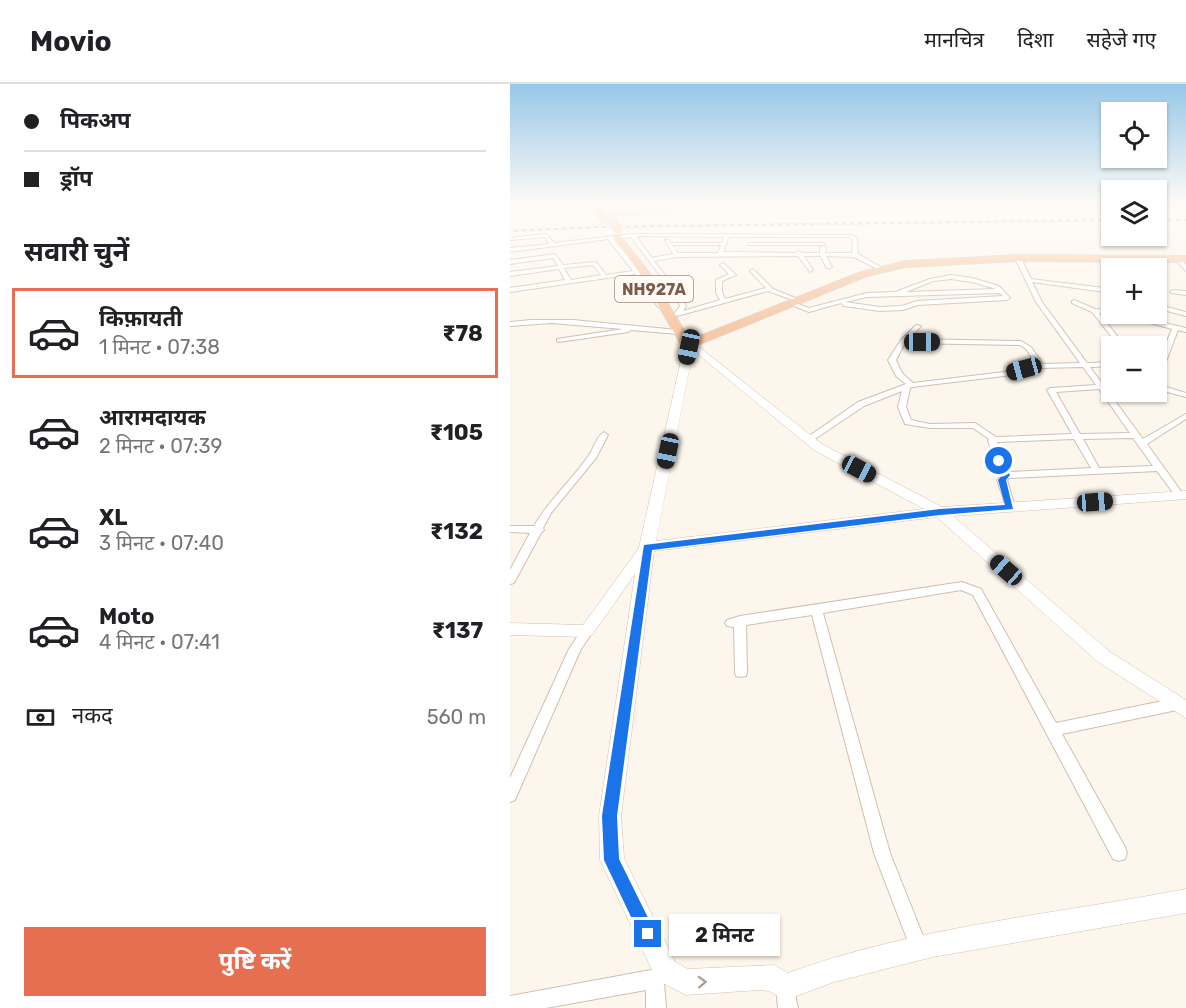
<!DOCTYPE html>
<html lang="hi">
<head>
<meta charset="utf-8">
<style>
	body { margin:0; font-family:Rubik,"Noto Sans Devanagari",sans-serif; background:#f6f6f6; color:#202124; height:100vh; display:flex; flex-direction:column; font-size:22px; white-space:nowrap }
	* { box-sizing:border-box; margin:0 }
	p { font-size:20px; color:#757577 }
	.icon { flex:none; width:33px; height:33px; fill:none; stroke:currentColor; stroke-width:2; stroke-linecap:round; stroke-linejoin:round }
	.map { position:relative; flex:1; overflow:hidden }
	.drawer { display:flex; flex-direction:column; background:#fff; width:510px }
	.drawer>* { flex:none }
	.hud { display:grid; align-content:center; height:132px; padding:0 24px; background:#fff }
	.tools { position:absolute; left:591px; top:18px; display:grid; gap:12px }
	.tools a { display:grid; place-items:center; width:66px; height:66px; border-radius:0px; background:#fff; box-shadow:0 2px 4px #0004; font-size:30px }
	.end { position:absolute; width:27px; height:27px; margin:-14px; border:8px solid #1a73e8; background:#fff; box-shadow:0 0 0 3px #fff }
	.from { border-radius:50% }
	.bubble { position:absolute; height:42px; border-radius:0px; background:#fff; box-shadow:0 2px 4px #0004; font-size:20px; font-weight:700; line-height:42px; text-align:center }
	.car { position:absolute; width:18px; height:36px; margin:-18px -9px; border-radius:8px; box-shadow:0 0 4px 2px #0007; background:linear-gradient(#222 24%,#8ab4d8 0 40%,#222 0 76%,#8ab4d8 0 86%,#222 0) }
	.hud b { display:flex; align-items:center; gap:21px; height:57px; font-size:22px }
	.hud b+b { border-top:2px solid #e0e0e0 }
	.hud i { width:15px; height:15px; background:#202124 }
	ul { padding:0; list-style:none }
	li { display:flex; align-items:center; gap:18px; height:90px; margin:0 12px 9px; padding:0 12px; border:3px solid transparent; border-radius:0px }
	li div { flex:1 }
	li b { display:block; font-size:22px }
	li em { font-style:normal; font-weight:700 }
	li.on { border-color:#e76f51 }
	li>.icon { width:54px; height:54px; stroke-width:1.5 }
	h2 { padding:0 24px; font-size:27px; line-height:72px }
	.pay { display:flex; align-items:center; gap:15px; height:66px; padding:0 24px; font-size:22px }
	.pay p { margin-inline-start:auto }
	.primary-button { display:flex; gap:12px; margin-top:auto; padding:12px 24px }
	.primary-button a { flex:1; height:69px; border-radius:0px; background:#e76f51; color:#fff; font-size:24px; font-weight:700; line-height:69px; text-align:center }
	header { display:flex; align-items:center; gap:36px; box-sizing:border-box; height:84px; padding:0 30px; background:#fff; border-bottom:2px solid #e0e0e0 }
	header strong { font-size:28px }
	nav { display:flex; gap:33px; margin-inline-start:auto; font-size:21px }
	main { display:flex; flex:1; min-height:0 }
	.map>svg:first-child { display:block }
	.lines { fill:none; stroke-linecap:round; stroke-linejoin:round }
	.minor-casing { stroke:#d1beb0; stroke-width:2 }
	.tertiary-casing { stroke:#d1beb0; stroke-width:1 }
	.secondary-casing { stroke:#d6c0b0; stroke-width:1 }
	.trunk-casing { stroke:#dad1cd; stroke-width:2 }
	.minor { fill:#fff; fill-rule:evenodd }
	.tertiary { fill:#fff; fill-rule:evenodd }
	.secondary { fill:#fff; fill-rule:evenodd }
	.trunk { fill:#f9c8a4; fill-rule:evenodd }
	.rail-casing { stroke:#b9a8c9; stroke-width:2 }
	.rail { stroke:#fffaf3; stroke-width:1.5; stroke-dasharray:4; stroke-linecap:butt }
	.trunk-bridge-casing { stroke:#dad1cd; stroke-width:9; stroke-linecap:butt }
	.trunk-bridge { stroke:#f9c8a4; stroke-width:8 }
	.oneway { stroke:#af9d94 }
	.route { fill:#1a73e8 }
	.labels { text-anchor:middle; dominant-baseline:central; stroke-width:4.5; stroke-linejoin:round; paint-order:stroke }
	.shield { fill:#fffaf3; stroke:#a28b7f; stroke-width:1.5 }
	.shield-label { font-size:16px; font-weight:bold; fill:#7a5c4d }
</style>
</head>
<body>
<header>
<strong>Movio</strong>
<nav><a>मानचित्र</a><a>दिशा</a><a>सहेजे गए</a></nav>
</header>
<main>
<section class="drawer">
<div class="hud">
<b><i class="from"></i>पिकअप</b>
<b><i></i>ड्रॉप</b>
</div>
<h2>सवारी चुनें</h2>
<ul>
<li class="on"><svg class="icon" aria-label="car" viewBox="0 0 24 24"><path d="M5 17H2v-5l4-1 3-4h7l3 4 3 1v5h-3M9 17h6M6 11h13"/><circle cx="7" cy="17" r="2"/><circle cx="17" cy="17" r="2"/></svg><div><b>किफ़ायती</b><p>1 मिनट · 07:38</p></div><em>₹78</em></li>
<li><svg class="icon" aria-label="car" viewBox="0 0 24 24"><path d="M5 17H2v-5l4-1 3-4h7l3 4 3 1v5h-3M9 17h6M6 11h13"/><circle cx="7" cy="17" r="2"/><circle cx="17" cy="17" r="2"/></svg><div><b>आरामदायक</b><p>2 मिनट · 07:39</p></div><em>₹105</em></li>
<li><svg class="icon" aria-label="car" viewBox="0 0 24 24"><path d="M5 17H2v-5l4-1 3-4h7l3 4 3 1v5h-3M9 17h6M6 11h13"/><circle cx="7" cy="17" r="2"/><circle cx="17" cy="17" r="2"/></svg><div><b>XL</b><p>3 मिनट · 07:40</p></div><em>₹132</em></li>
<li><svg class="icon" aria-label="car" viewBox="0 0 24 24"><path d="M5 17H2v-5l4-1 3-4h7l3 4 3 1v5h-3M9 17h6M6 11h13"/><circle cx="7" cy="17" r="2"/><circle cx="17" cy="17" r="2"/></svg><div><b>Moto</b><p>4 मिनट · 07:41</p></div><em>₹137</em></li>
</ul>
<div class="pay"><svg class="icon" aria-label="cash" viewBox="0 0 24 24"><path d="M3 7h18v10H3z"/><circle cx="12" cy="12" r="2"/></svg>नकद<p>560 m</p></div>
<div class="primary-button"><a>पुष्टि करें</a></div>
</section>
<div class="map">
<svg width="676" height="924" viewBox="0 0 676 924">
	<rect width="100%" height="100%" fill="#fdf6ec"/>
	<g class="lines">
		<defs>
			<path id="minor" d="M261,119h24l-187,13 -2,-1z
				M36,150l8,9 78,-9 219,1 6,3 1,16 26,15 -5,1 -25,-13 -28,-1 6,11 -3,2 -3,-2 -5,-11h-17l9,14 -3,2 -12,-16 -122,1 -22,4 27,35 5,10 -3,5 37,-11 -4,-8v-12l13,-6 -9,-9 3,-2 13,12 -14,6v11l3,7 41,-11 -16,-17 3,-2 20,20 30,12 -5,1 -30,-11 -91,25 -3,-2 6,-8 -4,-9 -45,-60 -18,2 21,25 29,42 -1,1h-4l-23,-33 -125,18v-4l55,-8 -6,-11 -49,7v-4l48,-6 -5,-8 -43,6v-4l45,-6 8,11 33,-3 10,13 27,-4 -25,-32 -98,13v-4l39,-4 -4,-7 -35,3v-2zM126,152l88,1 -2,6h-52l-1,-3h-4l8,14 -21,4zM219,153h121l3,2 -1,14h-27l1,-5 -3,-2 -3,2v5h-18l-3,-2 -3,2 -73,-1zM162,161h49l-3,8h-40zM83,181l8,10 -30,5 -7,-12z
				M240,159h73l2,1 -2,1h-75z
				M508,172l3,2 10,21 81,10v4l-80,-11 10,20 45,61 25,-1v4l-22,1 53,72 43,-25v5l-39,25 36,50 2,2 -2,2h-6l-20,-27 -148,7 -2,2 8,27 -5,3 -3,-1 -10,-29 4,-5 -13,-34 1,-2 -16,-11h-43l-25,-4 -7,-17 4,-16 -38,15 -52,35h-6l-1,-2 53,-37 48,-18 -10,-8 -8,-16 13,-20 15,-15 5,1 -12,13 112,2 10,6 12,17 37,-1 -44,-61 -21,-44zM395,259l115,2 6,4 11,16 -33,7 -91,11 -11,-10 -6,-13zM573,283l13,18 -45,3 -4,2 25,44 -76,3 -21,-14 -45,1 -19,-4 -5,-13 4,-19 2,-1 92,-11 37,-8zM589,305l31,44 -50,1 -24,-42zM623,354l20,28 -54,2 -16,-29zM564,355l17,29 -82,4 -12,-30z
				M667,175h4l5,6v6l-9,-10z
				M441,191l21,3 27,8 11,12 -3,2 -89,5 -15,5 -23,1 -36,-5 -3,-3 -32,9 -20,-8 3,-2 17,6 58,-15 28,-1 35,-13zM441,195l21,3 24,7 -90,3 27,-11zM490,209l3,3 -86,5 -15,5 -22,1 -35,-5 22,-5z
				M663,206l13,1v4l-15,-2 -1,-1z
				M564,216l21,9 17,1v4h1h-1l-13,-1 26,33h-6l-27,-34 -20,-9v-2z
				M646,220l30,8v4l-30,-8z
				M607,230h9l60,14v4l-8,-2 -19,50h-3v-12l16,-39z
				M21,236h42l105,10 3,2 -3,2 -47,-4 -3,2 -69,10 -2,-1v-2l66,-10 -71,-6 -42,3v-4z
				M646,300l30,9v4l-30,-8z
				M94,348l4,3 -12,23 -45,55 -8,15 1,2 -3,3 -27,50 -4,1v-14l20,-37 -20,-1v-6h24c15,-26 38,-46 55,-71 5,-7 7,-18 15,-23z
				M452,498l19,7 75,134 121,-25 5,2 2,4 -2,4 -5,2 -115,24 63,113 2,6 -2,6 -6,2 -6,-2 -140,-264 -12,-5 -138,23 67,240 37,93 -3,6 -6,3 -6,-3 -38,-99 -62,-238 -66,10 1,47 -1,4 -5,1 -5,-1 -1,-4 -1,-45 -7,-1 -2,-3 2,-3 13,-4z
				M77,542l4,2 2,3 -13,20 -65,149 -5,2v-24l59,-129 14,-21z
				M156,878l6,3 3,6 -3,6 -8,6 2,25h-20v-18l-100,18h-36v-12l141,-26z
				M275,894l7,2 6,28h-20l-2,-21 2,-7z"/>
			<path id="tertiary" d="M137,458l7,5 -62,88 -5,2 -77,-2v-12l73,2 59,-81z"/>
			<path id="secondary" d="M184,259l128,101 120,63 244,-16v8l-233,17 157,136 76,48v18l-88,-56 -161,-145 -283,34 -33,265 3,42 51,104 13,7 86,-4 14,8c129,-47 264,-58 398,-84v24l-253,44 -99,25 -49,18 -16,-9 -10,-1 -73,5 -29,-15 -57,-120 -1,-44 40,-269 45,-200zM183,266l121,100 110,59 -268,32z"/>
			<path id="trunk" d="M81,119h7l10,20h-6z
				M104,151h6l28,36 42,69 171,-68 45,-11 112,-6 168,1v6l-168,-1 -112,6 -39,9 -170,69 -10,2 -6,-3 -42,-72 -26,-35z"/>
		</defs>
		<use href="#minor" class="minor-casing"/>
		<use href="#tertiary" class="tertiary-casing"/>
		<use href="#secondary" class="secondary-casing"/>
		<use href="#trunk" class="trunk-casing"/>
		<use href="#minor" class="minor"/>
		<use href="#tertiary" class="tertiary"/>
		<use href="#secondary" class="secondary"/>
		<use href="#trunk" class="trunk"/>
		<defs>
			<path id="rail" d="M646,135l30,1
				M0,147l89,-4 513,-7"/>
		</defs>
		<use href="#rail" class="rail-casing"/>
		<use href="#rail" class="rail"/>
		<defs>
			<path id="trunk-bridge" d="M101,135l7,10"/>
		</defs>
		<use href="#trunk-bridge" class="trunk-bridge-casing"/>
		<use href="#trunk-bridge" class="trunk-bridge"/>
	</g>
	<defs><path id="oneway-chevron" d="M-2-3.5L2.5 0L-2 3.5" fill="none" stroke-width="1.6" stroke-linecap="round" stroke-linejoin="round" transform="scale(1.5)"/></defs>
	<use class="oneway" href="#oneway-chevron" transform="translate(192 898) rotate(-2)"/>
	<linearGradient id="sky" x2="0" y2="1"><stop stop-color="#97c7e8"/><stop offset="0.48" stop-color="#fefbf6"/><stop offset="1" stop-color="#fefbf6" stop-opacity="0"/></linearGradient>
	<rect width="676" height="249" fill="url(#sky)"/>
	<path class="route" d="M489,374l4,3 7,14 -4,5 7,29 -73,6 -288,35 -35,266 2,43 37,75 -3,6 -5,2 -6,-2 -38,-80 -2,-44 42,-271 296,-36 65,-4 -7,-25 4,-5 -7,-14z"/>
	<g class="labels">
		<rect class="shield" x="105" y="192" width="78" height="26" rx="4.5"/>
		<g class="shield-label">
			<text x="144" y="205">NH927A</text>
		</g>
	</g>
</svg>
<div class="tools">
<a><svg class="icon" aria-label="locate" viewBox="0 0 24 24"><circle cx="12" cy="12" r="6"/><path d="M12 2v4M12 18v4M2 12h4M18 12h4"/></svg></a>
<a><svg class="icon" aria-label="layers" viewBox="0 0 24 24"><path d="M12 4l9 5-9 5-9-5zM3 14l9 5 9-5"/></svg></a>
<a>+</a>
<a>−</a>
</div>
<i class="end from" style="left:489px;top:377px"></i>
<i class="end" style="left:138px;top:850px"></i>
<div class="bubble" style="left:159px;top:830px;width:111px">2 मिनट</div>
<i class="car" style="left:412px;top:258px;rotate:90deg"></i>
<i class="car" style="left:179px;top:263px;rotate:192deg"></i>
<i class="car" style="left:514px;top:285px;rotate:255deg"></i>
<i class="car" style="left:158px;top:367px;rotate:192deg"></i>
<i class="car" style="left:349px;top:385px;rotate:118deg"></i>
<i class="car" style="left:585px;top:418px;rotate:86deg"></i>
<i class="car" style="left:496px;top:486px;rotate:311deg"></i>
</div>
</main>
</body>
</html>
